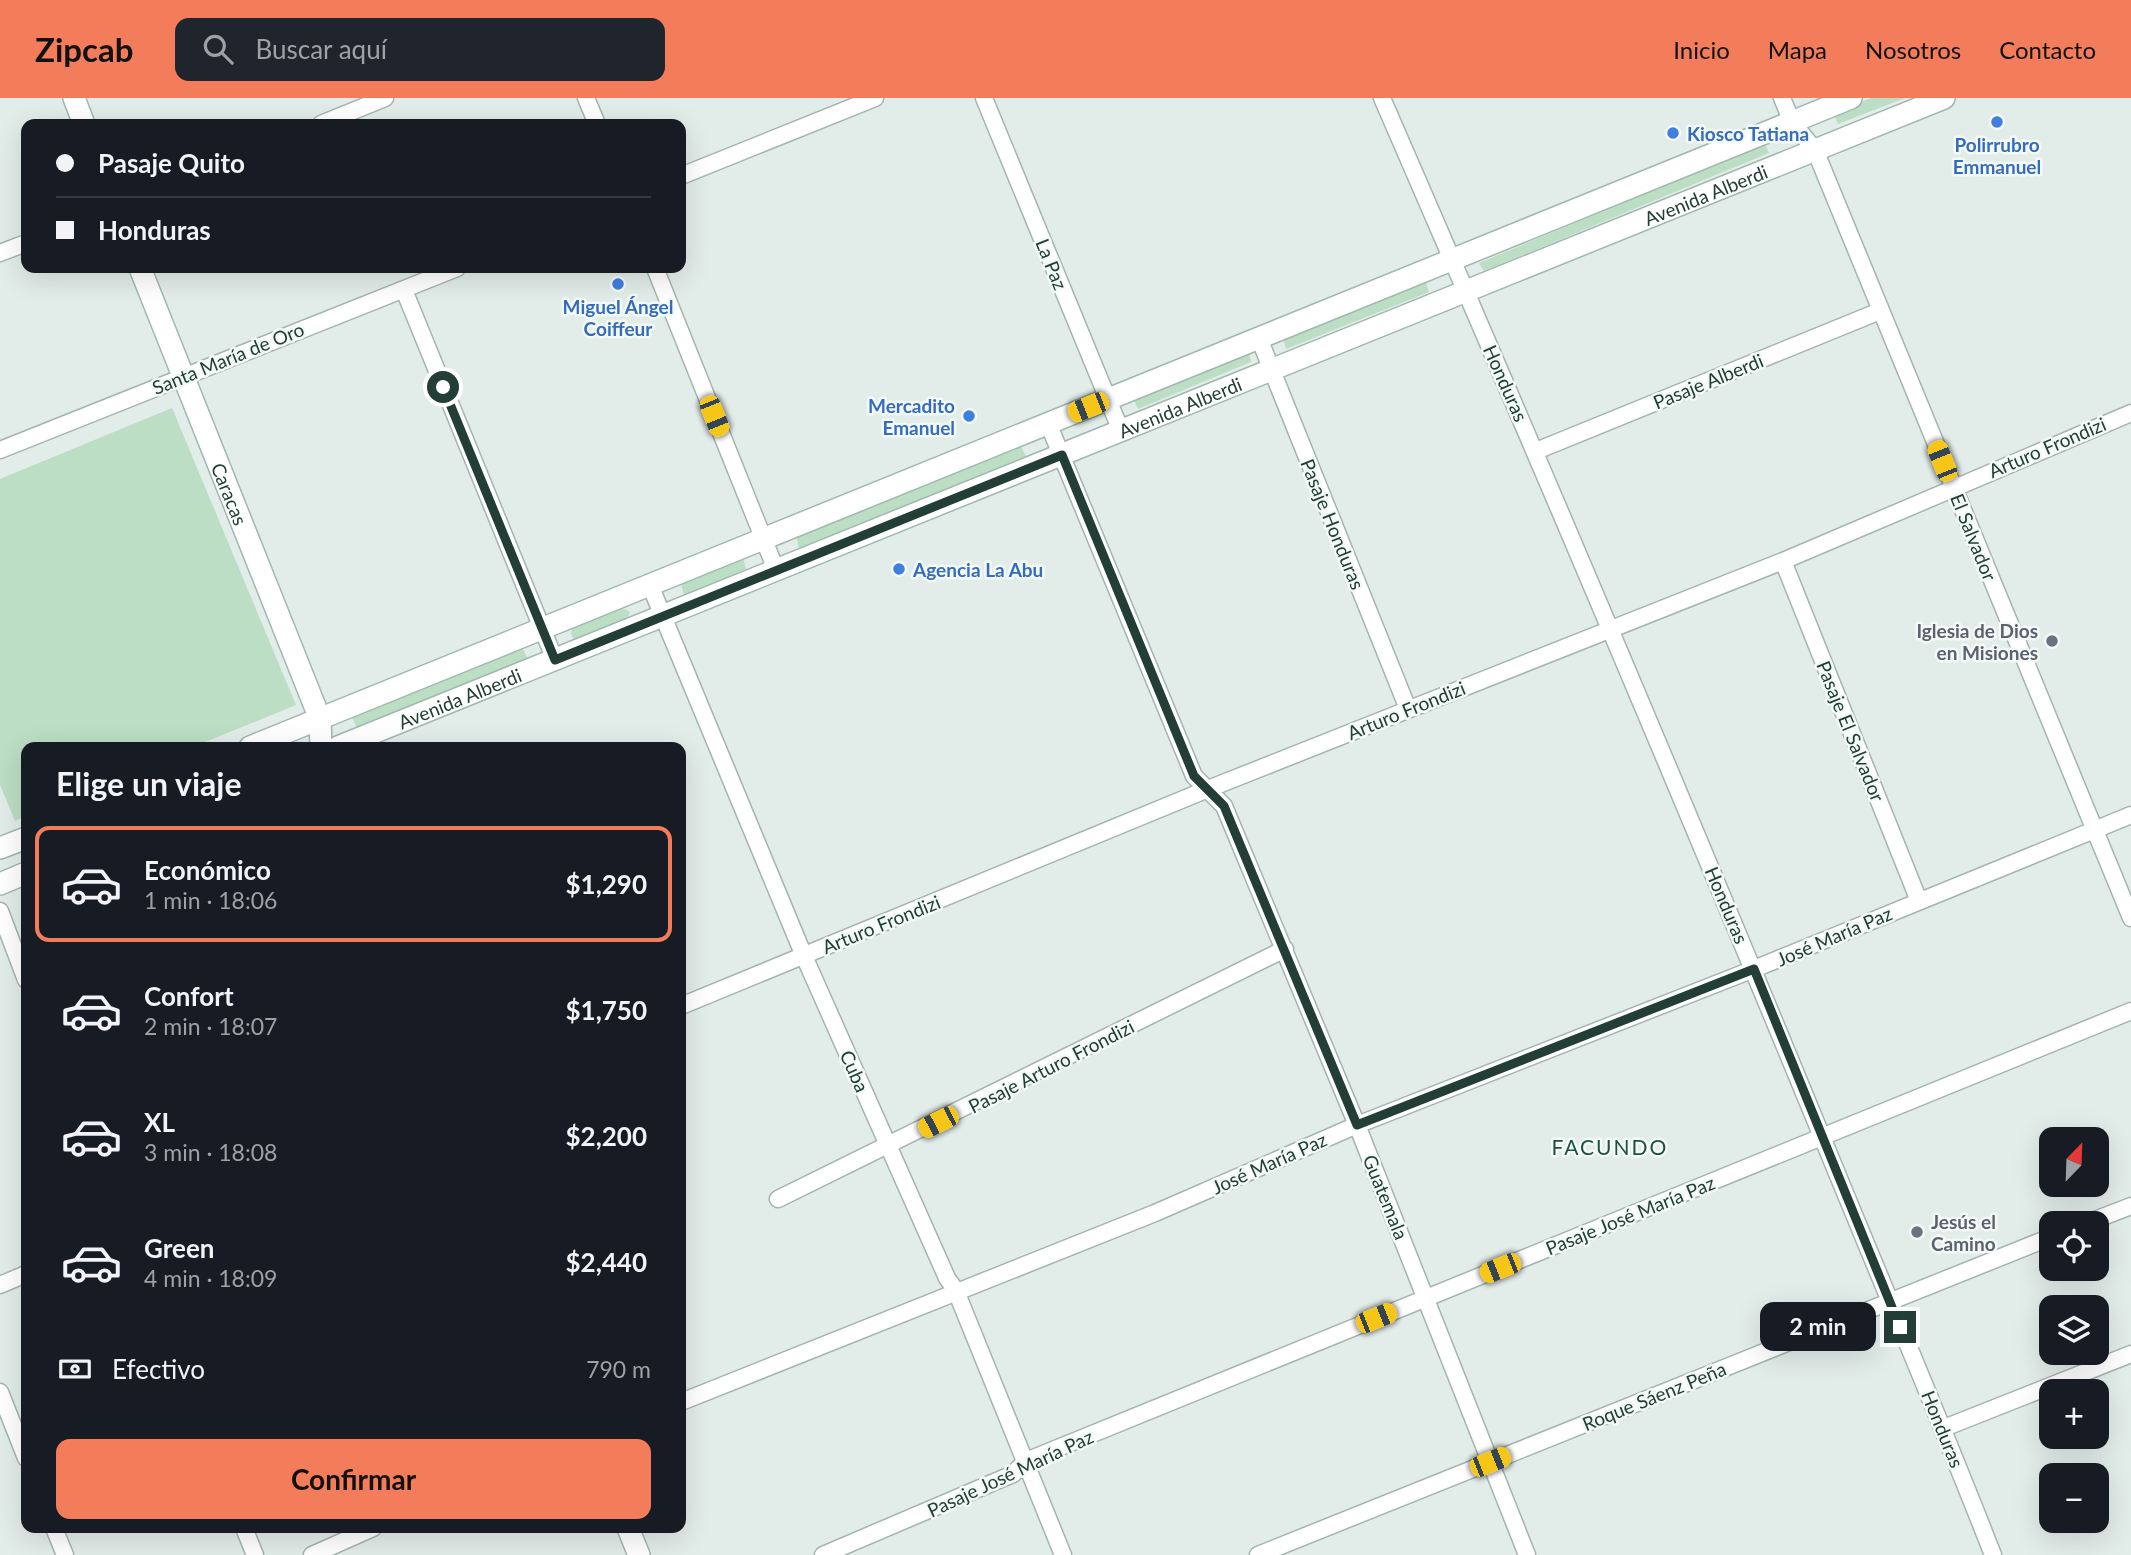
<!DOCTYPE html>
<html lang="es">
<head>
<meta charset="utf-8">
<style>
	body { margin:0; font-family:Lato,sans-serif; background:#20242c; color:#f1f3f6; height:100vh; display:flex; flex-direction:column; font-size:26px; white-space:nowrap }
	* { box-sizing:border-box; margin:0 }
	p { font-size:23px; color:#9ea1a6 }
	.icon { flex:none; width:38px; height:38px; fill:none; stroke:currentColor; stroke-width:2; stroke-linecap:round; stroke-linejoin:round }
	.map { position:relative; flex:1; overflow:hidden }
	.side { position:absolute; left:21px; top:644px; width:665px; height:791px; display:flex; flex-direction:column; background:#171b24; border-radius:14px; box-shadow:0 7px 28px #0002 }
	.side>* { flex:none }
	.top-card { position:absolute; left:21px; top:21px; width:665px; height:154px; border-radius:14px; box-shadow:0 7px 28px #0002; display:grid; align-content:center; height:154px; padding:0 35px; background:#171b24 }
	.needle { width:46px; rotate:23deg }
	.controls { position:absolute; left:2039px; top:1029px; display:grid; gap:14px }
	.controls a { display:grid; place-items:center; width:70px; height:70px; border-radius:14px; background:#171b24; box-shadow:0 7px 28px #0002; font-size:35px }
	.end { position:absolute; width:32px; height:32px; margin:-16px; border:9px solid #223e36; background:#fff; box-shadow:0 0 0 4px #fff }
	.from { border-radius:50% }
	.bubble { position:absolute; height:49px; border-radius:14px; background:#171b24; box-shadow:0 7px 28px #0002; font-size:23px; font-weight:700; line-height:49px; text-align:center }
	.car { position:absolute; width:21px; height:42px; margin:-21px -10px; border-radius:9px; box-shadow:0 0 5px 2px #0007; background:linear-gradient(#f5c518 24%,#345 0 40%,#f5c518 0 76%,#345 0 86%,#f5c518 0) }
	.top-card b { display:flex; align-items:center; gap:24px; height:66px; font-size:26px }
	.top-card b+b { border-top:2px solid #363941 }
	.top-card i { width:18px; height:18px; background:#f1f3f6 }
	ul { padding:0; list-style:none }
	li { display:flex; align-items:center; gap:21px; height:116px; margin:0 14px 10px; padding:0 21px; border:4px solid transparent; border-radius:14px }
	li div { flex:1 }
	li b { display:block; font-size:26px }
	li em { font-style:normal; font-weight:700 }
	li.active { border-color:#f37d5a }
	li>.icon { width:63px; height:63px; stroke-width:1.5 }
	h2 { padding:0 35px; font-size:32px; line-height:84px }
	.pay { display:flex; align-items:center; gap:18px; height:77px; padding:0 35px; font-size:26px }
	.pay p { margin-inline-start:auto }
	.action { display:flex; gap:14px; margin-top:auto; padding:14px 35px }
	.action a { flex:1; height:80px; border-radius:14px; background:#f37d5a; color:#111; font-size:28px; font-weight:700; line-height:80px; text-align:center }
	header { display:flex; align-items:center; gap:42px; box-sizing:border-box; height:98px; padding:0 35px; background:#f37d5a; color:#111 }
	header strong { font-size:33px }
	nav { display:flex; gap:38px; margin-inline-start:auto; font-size:24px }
	.search { width:490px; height:63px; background:#20242c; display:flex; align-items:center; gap:18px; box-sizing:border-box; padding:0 24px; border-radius:14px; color:#9ea1a6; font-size:26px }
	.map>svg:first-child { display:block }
	.green { fill:#bbdec4 }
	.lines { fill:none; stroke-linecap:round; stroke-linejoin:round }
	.street-casing { stroke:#a5b4af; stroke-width:19 }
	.secondary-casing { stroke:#a0b8b0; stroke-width:24 }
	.street { stroke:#fff; stroke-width:16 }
	.secondary { stroke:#fff; stroke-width:21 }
	.route { stroke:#223e36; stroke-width:9 }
	.shop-dot { fill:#3f7fe0; stroke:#f3f9f6; stroke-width:2.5 }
	.worship-dot { fill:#6b7280; stroke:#f3f9f6; stroke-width:2.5 }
	.labels { text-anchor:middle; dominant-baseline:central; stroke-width:5; stroke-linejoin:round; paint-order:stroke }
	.shop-label { font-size:19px; font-weight:bold; fill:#366cbe; stroke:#f3f9f6; text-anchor:start }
	.street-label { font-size:19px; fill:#223e36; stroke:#f3f9f6 }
	.worship-label { font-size:19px; font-weight:bold; fill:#5b616d; stroke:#f3f9f6; text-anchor:end }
	.neighbourhood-label { font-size:21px; letter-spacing:2px; fill:#1e5043; stroke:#f3f9f6 }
</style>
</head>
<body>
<header>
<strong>Zipcab</strong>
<div class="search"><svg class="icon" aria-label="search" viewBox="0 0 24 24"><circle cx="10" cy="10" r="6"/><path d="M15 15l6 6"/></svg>Buscar aquí</div>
<nav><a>Inicio</a><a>Mapa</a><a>Nosotros</a><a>Contacto</a></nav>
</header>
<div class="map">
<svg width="2131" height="1457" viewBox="0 0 2131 1457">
	<rect width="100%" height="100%" fill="#e2ece8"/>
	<path class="green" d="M1871,0h34l-67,26 -5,-11z
		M1765,46l4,9 -285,118 -5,-8z
		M1425,182l4,12 -143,57 -3,-11z
		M1249,254l2,10 -113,47 -5,-11z
		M172,310l124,297 -103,42h-167v69l-11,5 -15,-36v-306z
		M1020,347l6,11 -227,93 -3,-14z
		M743,460l3,11 -62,27 -3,-13z
		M621,509l9,5 -2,5 -48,23h-6l-3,-6 1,-6z
		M523,551l5,10 -171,69 -6,-13z"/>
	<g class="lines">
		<defs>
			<path id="street" d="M586,0l11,26
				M984,0l137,333
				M1382,0c154,354 305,710 452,1068 53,129 108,258 159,389
				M1782,0l10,24 23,28 316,768
				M321,26l64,-26
				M681,78l194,-78
				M0,155l26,-10
				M655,170l121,302
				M404,192l151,370
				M1259,240l149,371
				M1048,325l146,353 30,30 133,319 170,430
				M0,352l457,-182
				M1536,353l344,-140
				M1783,463l136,340
				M650,487l154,371 143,322 9,13 107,264
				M0,813l26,69
				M681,908l527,-217 575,-228 348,-148
				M778,1101l507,-250
				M2087,1125l44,-17
				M0,1187l26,-11
				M0,1294l26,66
				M681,1304l474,-189 202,-88 397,-156 377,-154
				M1944,1330l187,-74
				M54,1430l11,27
				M244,1430l11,27
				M312,1457l61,-27
				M823,1457l190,-81 13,-13 1105,-450
				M1258,1457l793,-318"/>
			<g id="secondary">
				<path d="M74,0l10,26"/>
				<path id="s1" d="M140,170l180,451 1,28"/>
				<path d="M250,649l1601,-649"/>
				<path id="s2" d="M338,649l1606,-649"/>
				<path d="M0,750l26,-10"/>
				<path d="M0,786l26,-11"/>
				<path d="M628,1430l11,27"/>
			</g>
		</defs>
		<use href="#street" class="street-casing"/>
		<use href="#secondary" class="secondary-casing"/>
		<use href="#street" class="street"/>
		<use href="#secondary" class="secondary"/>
	</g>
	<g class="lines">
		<path class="route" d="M443,289l112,273 507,-205 132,321 30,30 133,319 397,-156 146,358"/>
	</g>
	<g class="shop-dot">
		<circle cx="1997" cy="24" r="7"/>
		<circle cx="1673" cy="35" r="7"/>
		<circle cx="618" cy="186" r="7"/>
		<circle cx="969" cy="318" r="7"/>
		<circle cx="899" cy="471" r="7"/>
	</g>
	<g class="worship-dot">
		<circle cx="2052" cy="543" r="7"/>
		<circle cx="1917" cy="1134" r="7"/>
	</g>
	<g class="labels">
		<g class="shop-label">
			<text x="1687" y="35">Kiosco Tatiana</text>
			<text x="1997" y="46" text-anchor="middle">Polirrubro<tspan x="1997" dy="22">Emmanuel</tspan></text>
			<text x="618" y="208" text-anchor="middle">Miguel Ángel<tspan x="618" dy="22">Coiffeur</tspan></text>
			<text x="955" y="307" text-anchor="end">Mercadito<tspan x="955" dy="22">Emanuel</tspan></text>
			<text x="913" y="471">Agencia La Abu</text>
		</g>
		<g class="street-label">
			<text stroke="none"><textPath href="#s2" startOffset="1475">Avenida Alberdi</textPath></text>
			<text transform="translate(1052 166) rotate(68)">La Paz</text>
			<text transform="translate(228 260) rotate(-22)">Santa María de Oro</text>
			<text transform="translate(1708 283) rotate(-22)">Pasaje Alberdi</text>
			<text transform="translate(1506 285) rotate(66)">Honduras</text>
			<text stroke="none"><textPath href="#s2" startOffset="908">Avenida Alberdi</textPath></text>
			<text transform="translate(2047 349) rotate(-23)">Arturo Frondizi</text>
			<text stroke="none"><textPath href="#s1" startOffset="243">Caracas</textPath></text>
			<text transform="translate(1333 426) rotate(68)">Pasaje Honduras</text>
			<text transform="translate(1974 439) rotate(68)">El Salvador</text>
			<text stroke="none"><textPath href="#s2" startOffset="131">Avenida Alberdi</textPath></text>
			<text transform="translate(1406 612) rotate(-22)">Arturo Frondizi</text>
			<text transform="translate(1851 633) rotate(68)">Pasaje El Salvador</text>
			<text transform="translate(1727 807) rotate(67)">Honduras</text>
			<text transform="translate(881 826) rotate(-22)">Arturo Frondizi</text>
			<text transform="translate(1834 838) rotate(-23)">José María Paz</text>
			<text transform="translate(1051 968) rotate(-27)">Pasaje Arturo Frondizi</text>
			<text transform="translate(855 973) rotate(66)">Cuba</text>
			<text transform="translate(1269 1065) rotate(-24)">José María Paz</text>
			<text transform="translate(1386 1099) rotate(68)">Guatemala</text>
			<text transform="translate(1630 1117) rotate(-22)">Pasaje José María Paz</text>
			<text transform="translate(1654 1298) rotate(-22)">Roque Sáenz Peña</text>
			<text transform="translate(1943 1331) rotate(68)">Honduras</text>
			<text transform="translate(1010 1375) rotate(-25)">Pasaje José María Paz</text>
		</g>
		<g class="worship-label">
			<text x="2038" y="532">Iglesia de Dios<tspan x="2038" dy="22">en Misiones</tspan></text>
			<text x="1931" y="1123" text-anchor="start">Jesús el<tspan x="1931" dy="22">Camino</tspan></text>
		</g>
		<g class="neighbourhood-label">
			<text x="1610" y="1048">FACUNDO</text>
		</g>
	</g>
</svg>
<div class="controls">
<a><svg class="needle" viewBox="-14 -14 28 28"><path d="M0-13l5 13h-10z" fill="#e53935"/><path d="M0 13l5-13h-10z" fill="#9ea1a6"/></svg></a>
<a><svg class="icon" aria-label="locate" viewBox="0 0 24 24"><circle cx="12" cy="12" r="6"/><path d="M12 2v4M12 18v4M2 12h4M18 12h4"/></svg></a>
<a><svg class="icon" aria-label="layers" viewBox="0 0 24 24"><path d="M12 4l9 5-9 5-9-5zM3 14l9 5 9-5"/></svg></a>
<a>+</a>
<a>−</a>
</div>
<i class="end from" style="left:443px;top:289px"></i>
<i class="end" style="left:1900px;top:1229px"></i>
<div class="bubble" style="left:1760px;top:1204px;width:116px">2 min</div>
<i class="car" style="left:1088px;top:309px;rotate:248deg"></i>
<i class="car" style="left:714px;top:318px;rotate:158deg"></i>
<i class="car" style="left:1942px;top:363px;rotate:338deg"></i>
<i class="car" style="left:938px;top:1024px;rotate:243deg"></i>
<i class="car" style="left:1500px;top:1170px;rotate:248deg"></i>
<i class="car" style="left:1376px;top:1220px;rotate:68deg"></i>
<i class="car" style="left:1490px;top:1364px;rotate:68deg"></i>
<div class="top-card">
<b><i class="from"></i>Pasaje Quito</b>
<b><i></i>Honduras</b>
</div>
<section class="side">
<h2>Elige un viaje</h2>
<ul>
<li class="active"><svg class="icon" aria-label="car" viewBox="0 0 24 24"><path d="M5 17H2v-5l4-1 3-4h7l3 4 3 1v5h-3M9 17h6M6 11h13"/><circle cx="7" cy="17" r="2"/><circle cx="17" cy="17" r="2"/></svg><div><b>Económico</b><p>1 min · 18:06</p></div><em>$1,290</em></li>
<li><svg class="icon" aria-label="car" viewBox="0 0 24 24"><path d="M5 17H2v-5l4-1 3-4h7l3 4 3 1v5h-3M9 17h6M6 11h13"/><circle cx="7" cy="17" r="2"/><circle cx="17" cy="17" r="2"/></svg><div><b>Confort</b><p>2 min · 18:07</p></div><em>$1,750</em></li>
<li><svg class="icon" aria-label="car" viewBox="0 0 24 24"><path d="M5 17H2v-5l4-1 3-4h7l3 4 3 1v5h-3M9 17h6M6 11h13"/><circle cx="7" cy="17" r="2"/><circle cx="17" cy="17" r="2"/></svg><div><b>XL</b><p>3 min · 18:08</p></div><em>$2,200</em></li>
<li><svg class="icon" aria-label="car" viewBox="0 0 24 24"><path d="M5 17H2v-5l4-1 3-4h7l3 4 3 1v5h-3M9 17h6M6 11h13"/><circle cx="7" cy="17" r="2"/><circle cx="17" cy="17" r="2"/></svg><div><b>Green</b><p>4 min · 18:09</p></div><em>$2,440</em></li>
</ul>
<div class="pay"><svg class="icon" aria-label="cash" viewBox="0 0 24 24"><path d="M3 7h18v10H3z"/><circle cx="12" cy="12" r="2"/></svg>Efectivo<p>790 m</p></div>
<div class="action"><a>Confirmar</a></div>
</section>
</div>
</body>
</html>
